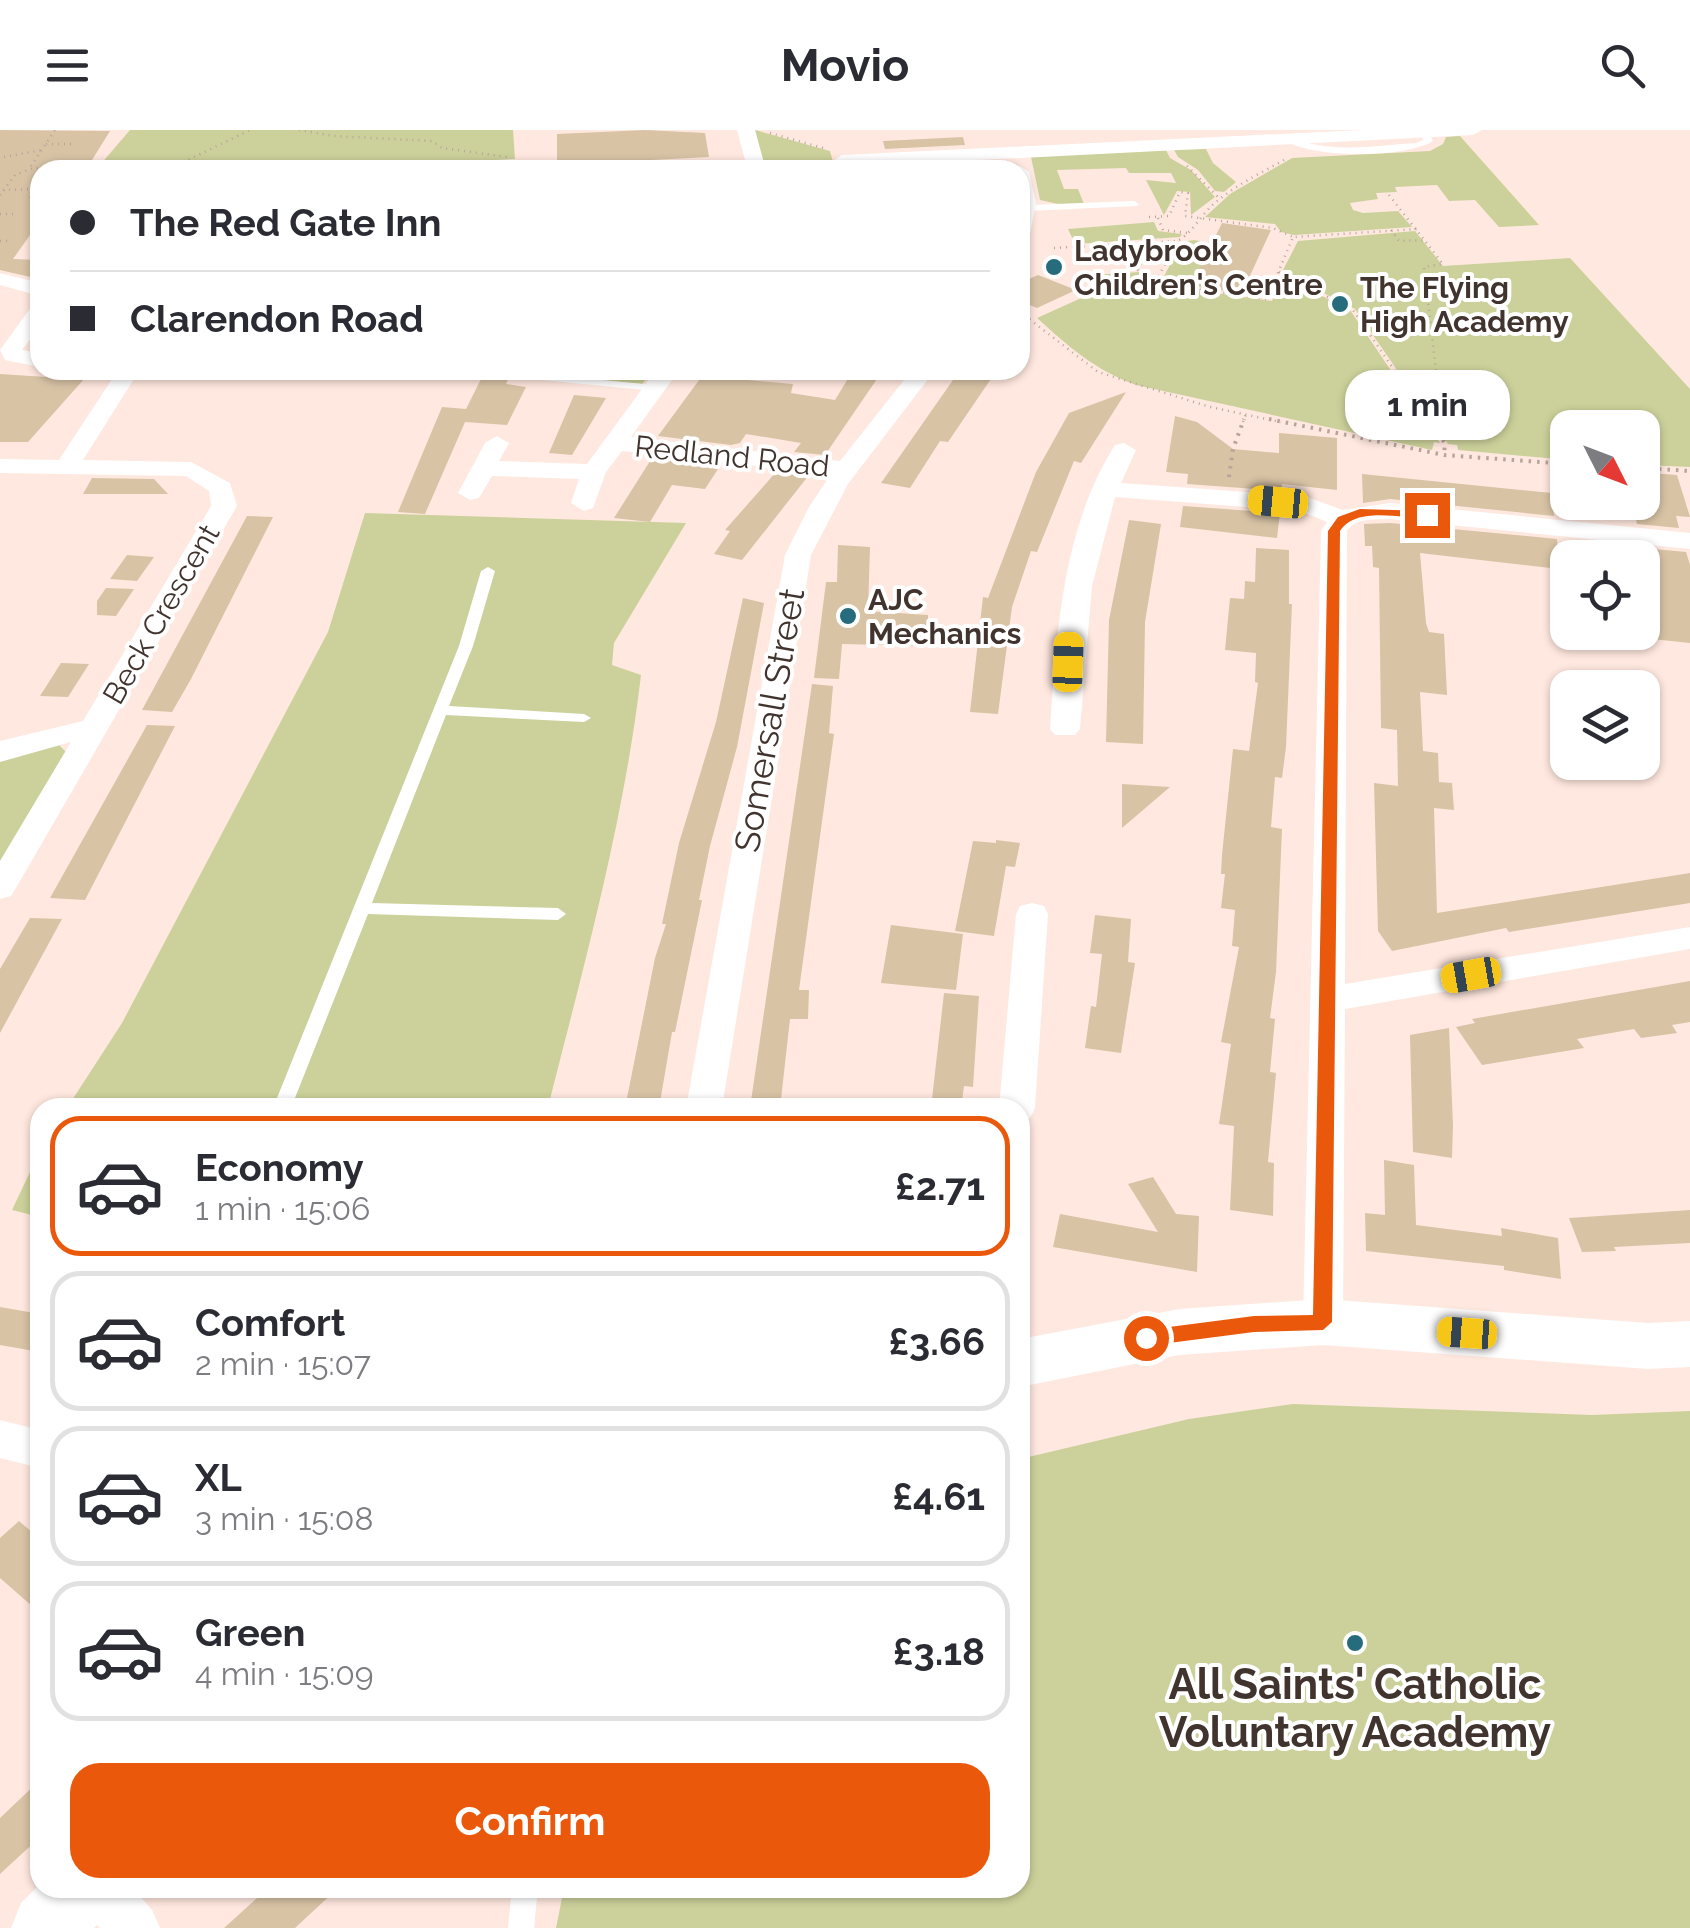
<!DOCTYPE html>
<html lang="en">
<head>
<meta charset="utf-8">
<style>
	body { margin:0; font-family:Raleway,sans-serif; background:#f2f2f3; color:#2b2b33; height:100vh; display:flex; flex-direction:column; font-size:38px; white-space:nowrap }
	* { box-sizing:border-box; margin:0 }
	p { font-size:32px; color:#7c7c81 }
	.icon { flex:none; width:55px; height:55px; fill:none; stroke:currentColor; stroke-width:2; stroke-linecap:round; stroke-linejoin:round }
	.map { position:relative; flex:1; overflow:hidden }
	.panel { position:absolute; left:30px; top:968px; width:1000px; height:800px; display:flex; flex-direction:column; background:#fff; border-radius:30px; box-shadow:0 2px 8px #0004 }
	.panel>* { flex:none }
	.banner { position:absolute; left:30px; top:30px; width:1000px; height:220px; border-radius:30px; box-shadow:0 2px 8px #0004; display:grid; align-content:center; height:220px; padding:0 40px; background:#fff }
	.needle { width:65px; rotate:132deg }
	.buttons { position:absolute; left:1550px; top:280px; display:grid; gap:20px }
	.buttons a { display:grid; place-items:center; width:110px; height:110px; border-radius:20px; background:#fff; box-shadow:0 2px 8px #0004; font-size:50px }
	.end { position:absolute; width:45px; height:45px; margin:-22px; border:12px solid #ea580c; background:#fff; box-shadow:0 0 0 5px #fff }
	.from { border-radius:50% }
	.bubble { position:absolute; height:70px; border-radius:30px; background:#fff; box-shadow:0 2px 8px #0004; font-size:32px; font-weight:700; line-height:70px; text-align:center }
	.car { position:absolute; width:30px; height:60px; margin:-30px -15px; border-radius:12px; box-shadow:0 0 8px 2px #0007; background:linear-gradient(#f5c518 24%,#345 0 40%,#f5c518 0 76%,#345 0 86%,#f5c518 0) }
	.banner b { display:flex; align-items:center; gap:35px; height:95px; font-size:38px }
	.banner b+b { border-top:2px solid #e1e1e2 }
	.banner i { width:25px; height:25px; background:#2b2b33 }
	ul { padding:18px 0 0; list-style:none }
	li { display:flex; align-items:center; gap:30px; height:140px; margin:0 20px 15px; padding:0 20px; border:5px solid #e1e1e2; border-radius:30px }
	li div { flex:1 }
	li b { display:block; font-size:38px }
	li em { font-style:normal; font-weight:700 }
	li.on { border-color:#ea580c }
	li>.icon { width:90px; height:90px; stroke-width:1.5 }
	.cta { display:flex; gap:20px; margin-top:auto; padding:20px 40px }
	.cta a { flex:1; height:115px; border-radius:30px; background:#ea580c; color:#fff; font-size:40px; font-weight:700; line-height:115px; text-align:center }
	header { display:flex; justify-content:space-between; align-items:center; height:130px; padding:0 40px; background:#fff; font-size:45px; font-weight:700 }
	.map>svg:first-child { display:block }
	.green { fill:#ccd19b }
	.building { fill:#d8c3a5 }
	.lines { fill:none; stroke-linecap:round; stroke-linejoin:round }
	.path-far1 { stroke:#b7a49c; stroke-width:2.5; stroke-dasharray:1 5; stroke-linecap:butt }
	.path { stroke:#b7a49c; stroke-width:4; stroke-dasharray:2.5 6; stroke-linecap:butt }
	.lane { fill:#fff; fill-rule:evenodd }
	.street { fill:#fff; fill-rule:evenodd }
	.secondary { fill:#fff; fill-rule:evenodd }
	.route { fill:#ea580c }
	.poi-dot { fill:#276c7c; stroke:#fff; stroke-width:4 }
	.labels { text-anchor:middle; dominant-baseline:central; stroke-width:8; stroke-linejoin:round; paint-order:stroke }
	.far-poi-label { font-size:30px; font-weight:bold; fill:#41332d; stroke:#fff; text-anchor:start }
	.far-street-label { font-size:30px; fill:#41332d; stroke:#fff }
	.street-label { font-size:35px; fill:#41332d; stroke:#fff }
	.near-poi-label { font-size:42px; font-weight:bold; fill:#41332d; stroke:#fff }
</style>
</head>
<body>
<header><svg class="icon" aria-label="menu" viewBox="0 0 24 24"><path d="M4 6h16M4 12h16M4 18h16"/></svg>Movio<svg class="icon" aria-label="search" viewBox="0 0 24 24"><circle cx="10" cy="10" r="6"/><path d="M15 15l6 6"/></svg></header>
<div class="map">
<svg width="1690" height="1798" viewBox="0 0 1690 1798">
	<rect width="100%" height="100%" fill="#ffe8df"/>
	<path class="green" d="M130,0h383l2,29 -200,10 -215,-4z
		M755,0l75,21 3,11 -70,3z
		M1460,6l79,89 -40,2 -24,-27 -26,1 -12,-16 -42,2 2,5 -21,1 2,6 -28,4 3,7 10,3 35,-2 14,16 -118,8 -13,-3 -6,-8 -70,-7 25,-23 62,-36 138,-7 13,-7 3,-7z
		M1206,19l7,14 23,19 -12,10 -9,-1 -17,-21 -20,-13 -4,-7z
		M1166,20l4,8 21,12 24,27 -24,18 -1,-23 -13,-1 -13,24 -18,-35 30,3 -5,-10h-42l-3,-5 -69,2 7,19h14l6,15 -21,1 -23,-5 -9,-43z
		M1154,92l4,9 24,3 -2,3 -105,7 -7,-15z
		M1415,101l28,35 127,-8 120,131v78l-47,-2 -1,-37h-74l-1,32 -109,-10 -1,-5 -9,-1 -93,-135 -73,-37 16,-31z
		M1194,110l19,3 -22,43 -30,-4 21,-40z
		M1140,142l13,6 -1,6 120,17 10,-22h6l62,31 90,133 -6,-1 -2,8 -296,-65c-41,-15 -67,-38 -99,-67l62,-28 -7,-15z
		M502,240h152l-12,14z
		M365,383l321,10 -72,120 -2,22 29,10c-17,146 -57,290 -93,432l-481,1 55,-85 206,-391z
		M56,612l10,10 -66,112v-103z
		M40,1021v66l-28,-7z
		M1293,1274l299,11 98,-4v517h-1134l8,-40h456v-429l169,-40z"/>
	<path class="building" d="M0,0l110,1 -18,29h-8l-6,10h-38v51l-27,38 27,1 -1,19 -39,-9z
		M645,0l60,3 4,24 -152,8v-31z
		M963,7l2,8 -80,4 -2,-8z
		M1222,93l49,7 -29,63 -51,-7z
		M1038,145l38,15 -39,18 -17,-7v-18z
		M960,240h37l-49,72 -8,-1 -30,47 -29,-5z
		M485,241l26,1 -5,12 20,3 -19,38 -42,-3 -40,92 -27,-2 44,-105 24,2z
		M852,242l27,4 -54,79 -31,-3 7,-9 -55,-9 -6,9 -9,2 -73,-9 44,-60 91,8 -2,9 44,7z
		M0,244l46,3 39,1 -57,64h-28z
		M1126,262l-45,71 -7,-2 -37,91 -6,-1 -19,56 -14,107 -28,-2 13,-115 5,1 48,-126 33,-59z
		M574,265l32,3 -34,57 -23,-2z
		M1175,286l22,6 36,27 46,4v-20l58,5v52l-55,-6 -1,7 -94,-7 1,-10 -22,-2z
		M652,328l68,8 -15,23 -33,-4 -22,37 -36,-4z
		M776,342l33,3 -67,85 -28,-6 16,-23 -5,-1z
		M1650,343l27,2 13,42 -14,-1 3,12 -42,-4 -5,-22h10v-5l14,1z
		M1362,344l190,19 2,23 -164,-17 -27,4z
		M92,348l62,1 14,15h-85z
		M1183,376l97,7 -3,25 -97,-11z
		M247,386l26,1 -82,162 -19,33 -30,-2z
		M1129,390l32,4 -16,98 -2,122 -37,-2 3,-122z
		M1390,393l167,16 2,30 -139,-16 6,70 3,9 15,2 3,61 -27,-3 3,59 15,2 1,29 13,1 2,27 -20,-2 3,105 253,-40v30l-181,29 -3,-4 -114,23 -14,-20 -4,-148 24,3 -1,-56 -16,-2 -2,-160 -6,-1 -1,-21h-7l-1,-22z
		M838,415l32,2 -2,64 60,4v31l-86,-2 -3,35 -25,-1 12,-96h11z
		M1256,418l33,2v54h3l-6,143 -4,31 -7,-1 -4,50 11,2 -6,143 -6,46 5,1 -5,53 6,1 -8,89 6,1 -1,53 -43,-6 4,-84 -15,-2 12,-80 -10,-2 18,-95 -7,-1 3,-36 -14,-2 4,-34h-4l1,-19 11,-106 16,2 9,-68 -3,-1 1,-29 -31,-3 5,-52 14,1 1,-18 10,1z
		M1643,418l43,4 4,13v78l-38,-4 -7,-37 12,1z
		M127,425l27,2 -17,24 -27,-2z
		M106,458l28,1 -18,27 -19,-1v-14z
		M743,468l21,5 -27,144 -27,99 -11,54h3l-27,132h-3l-13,76h-34l30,-150 11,-34h-4l17,-81 37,-121z
		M61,533l28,1 -21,33 -28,-1z
		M812,554l21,2 -4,47 5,1 -35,256h10l-1,29h-18l-10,89h-30z
		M147,595l28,1 -90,174 -35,-2z
		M1122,654l48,3 -48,41z
		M996,710l24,3 -5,24 -9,-1 -12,70 -39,-5 18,-90 23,2z
		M1095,785l36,4 -3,43 7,1 -14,90 -36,-5 6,-42 5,1 6,-53 -12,-1z
		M30,788l32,1 -62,114v-64z
		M891,795l72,9 -7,56 -75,-7z
		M1690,851v41l-18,3 5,8 -36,5 -7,-9 -57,10 7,9 -102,17 -26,-38 19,-4 -3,-4z
		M944,863l35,3 -6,91 -9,-1 -3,22h-30z
		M1449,898l4,97 -1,33 -39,-6 -3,-117z
		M1384,1030l30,5 2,60 86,11 -1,-8 57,10 3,41 -57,-9v-4l-138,-15 -1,-38 20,2z
		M1153,1047l23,37 23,2 -2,56 -144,-25 7,-33 98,18 -30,-48z
		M1690,1080v33l-76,4 2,4 -34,1 -13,-34z
		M0,1177l40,7v38l-40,-7z
		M19,1391l21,18v74l-40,-35v-40z
		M40,1650v57l-40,37v-56z
		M268,1758h70l-43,40h-71z"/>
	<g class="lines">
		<path class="path-far1" d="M299,0l35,6 98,5 10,7 65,9 -3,13
			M770,3l57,16
			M46,14h27
			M4,27l38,-7
			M1284,30c-23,13 -48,25 -68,42 -14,11 -24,32 -39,39l-22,42 112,16 26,-62 125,-8
			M31,36l24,-36
			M779,36l44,-3
			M1187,36l32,32
			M167,40l83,-40
			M3,60l37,-1
			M0,65l15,-20 18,-7 121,2
			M1389,65l54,69 -19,3 18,155
			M30,68l5,-9
			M0,84h13
			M1149,87l20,-1 11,-24 8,1 -3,23 88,12 20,9
			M1158,88l5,12 24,3
			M1391,100l8,11 27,-1
			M0,111h7
			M1151,112l-13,28 19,9
			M1054,118l123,-7
			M1279,142l74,38 77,112
			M1020,182l78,60 112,35 71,15
			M1243,292l3,-8"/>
		<path class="path" d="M1269,289l175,36 124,9
			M1428,289l17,24 -1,12
			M1442,289l3,24
			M1642,338l48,3
			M1229,347l4,-28 11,-30"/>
		<path class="lane" d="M1421,0h6l6,11c-25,17 -123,18 -148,-1l5,-3c41,17 83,9 126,6l7,-3z
			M1134,71l5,3 -2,2 -109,5 -5,-3 5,-3z
			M546,245l109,10 6,3 -6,3 -113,-11v-4z
			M488,437l7,4 -22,75 -24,60 135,8 7,4 -7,4 -138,-7 -74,188 186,5 8,6 -8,6 -190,-6 -77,194h-18l186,-462 22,-75z
			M512,1758h26l-4,40h-26z"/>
		<path class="street" d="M737,0h18l11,40h-106l9,-6 76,-4z
			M1362,0h120l-9,5 -631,32 -9,-6 9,-6z
			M1020,36l9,6 7,31 -6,31 -10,6v-70h-8z
			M0,143l40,10v13l-40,-11z
			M40,175v21l-18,24 18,3v14l-35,-7 -5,-10 32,-44z
			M112,240h22v9l-51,81 108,2 39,21 7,23 -221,382 -5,8 -11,3v-38l71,-119 -71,20v-21l83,-20 128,-215 -2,-15 -23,-15 -186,-3v-14l59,1 53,-81z
			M656,240h23l-48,67 209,24 72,-91h23l-87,114 -37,71 -89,553h-36l99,-553 24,-48 22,-33 -209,-23 -16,21 -13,36 -9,3 -13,-8 8,-24 -87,-3 -13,22 -9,2 -12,-7 27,-50 12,-7 12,7 -10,18 88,3z
			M1124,313l12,7 -15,33 183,13 39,14 47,-7 300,30v16l-300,-30c-15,1 -34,-2 -43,12l-2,453 345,-57v22l-345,60 -2,313 -6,12 -14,5 -14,-5 -6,-12 18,-791 6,-9 -27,-11 -185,-14 -23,89 -12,143 -5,6h-20l-5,-6c6,-95 13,-203 65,-284z
			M1032,773l12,3 4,8 -13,194 -5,10 -10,3v-13h-21l17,-194 4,-8z
			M0,1290l40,10v38l-40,-10z
			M73,1758h60l19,22 8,18h-60l-19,-22z"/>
		<path class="secondary" d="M1323,1169l325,24 42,-2v46l-42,2 -325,-24 -144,10 -159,32v-48l159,-30z
			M40,1754v4h79l-10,25 -15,15h-83l10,-25z"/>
	</g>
	<path class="route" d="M1360,379l67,2 6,4 -6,4c-26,-1 -71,-13 -87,12l-8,791 -9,8 -69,2 -108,14 -10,-8 10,-8 108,-14 59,-1 15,-784 10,-14z"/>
	<g class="poi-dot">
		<circle cx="1054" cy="137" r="10"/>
		<circle cx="1340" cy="174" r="10"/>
		<circle cx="848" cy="486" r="10"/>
		<circle cx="1355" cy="1513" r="10"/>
	</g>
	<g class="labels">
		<g class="far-poi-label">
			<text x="1074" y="120">Ladybrook<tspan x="1074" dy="34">Children's Centre</tspan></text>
			<text x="1360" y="157">The Flying<tspan x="1360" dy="34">High Academy</tspan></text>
			<text x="868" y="469">AJC<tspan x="868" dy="34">Mechanics</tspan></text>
		</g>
		<g class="far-street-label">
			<text transform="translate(732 326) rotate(6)">Redland Road</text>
			<text transform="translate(161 484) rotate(-60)">Beck Crescent</text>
		</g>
		<g class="street-label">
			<text transform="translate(769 590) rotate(-80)">Somersall Street</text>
		</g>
		<g class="near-poi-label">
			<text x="1355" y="1554">All Saints' Catholic<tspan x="1355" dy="48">Voluntary Academy</tspan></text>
		</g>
	</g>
</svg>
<div class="buttons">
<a><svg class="needle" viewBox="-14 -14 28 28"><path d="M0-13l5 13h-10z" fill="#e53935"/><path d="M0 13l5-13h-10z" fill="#7c7c81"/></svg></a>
<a><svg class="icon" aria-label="locate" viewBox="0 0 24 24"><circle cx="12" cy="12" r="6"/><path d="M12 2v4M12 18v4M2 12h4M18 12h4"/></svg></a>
<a><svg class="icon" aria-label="layers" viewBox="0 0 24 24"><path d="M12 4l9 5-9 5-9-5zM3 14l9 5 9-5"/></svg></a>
</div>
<i class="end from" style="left:1146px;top:1208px"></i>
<i class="end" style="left:1427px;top:385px"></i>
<div class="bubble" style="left:1345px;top:240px;width:165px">1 min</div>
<i class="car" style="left:1278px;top:372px;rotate:275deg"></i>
<i class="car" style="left:1068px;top:532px;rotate:2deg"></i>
<i class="car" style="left:1471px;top:845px;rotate:260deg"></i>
<i class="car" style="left:1467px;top:1203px;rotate:274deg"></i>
<div class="banner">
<b><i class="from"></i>The Red Gate Inn</b>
<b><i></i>Clarendon Road</b>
</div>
<section class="panel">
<ul>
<li class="on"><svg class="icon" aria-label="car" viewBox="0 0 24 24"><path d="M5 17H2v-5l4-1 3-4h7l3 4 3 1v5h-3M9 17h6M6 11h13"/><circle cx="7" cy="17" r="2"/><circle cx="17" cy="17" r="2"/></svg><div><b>Economy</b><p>1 min · 15:06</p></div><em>£2.71</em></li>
<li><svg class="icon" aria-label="car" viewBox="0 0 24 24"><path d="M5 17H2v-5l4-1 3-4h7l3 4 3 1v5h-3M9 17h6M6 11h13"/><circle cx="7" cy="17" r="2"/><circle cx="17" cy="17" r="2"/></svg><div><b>Comfort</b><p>2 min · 15:07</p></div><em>£3.66</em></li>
<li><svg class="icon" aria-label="car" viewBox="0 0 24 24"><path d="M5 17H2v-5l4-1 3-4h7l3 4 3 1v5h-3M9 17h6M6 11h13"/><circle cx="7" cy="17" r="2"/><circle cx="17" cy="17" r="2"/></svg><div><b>XL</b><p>3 min · 15:08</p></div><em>£4.61</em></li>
<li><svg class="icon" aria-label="car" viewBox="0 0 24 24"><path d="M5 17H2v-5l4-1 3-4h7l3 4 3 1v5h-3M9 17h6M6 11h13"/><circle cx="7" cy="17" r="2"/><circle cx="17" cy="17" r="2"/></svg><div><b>Green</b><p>4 min · 15:09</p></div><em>£3.18</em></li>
</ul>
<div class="cta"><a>Confirm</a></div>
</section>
</div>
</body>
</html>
